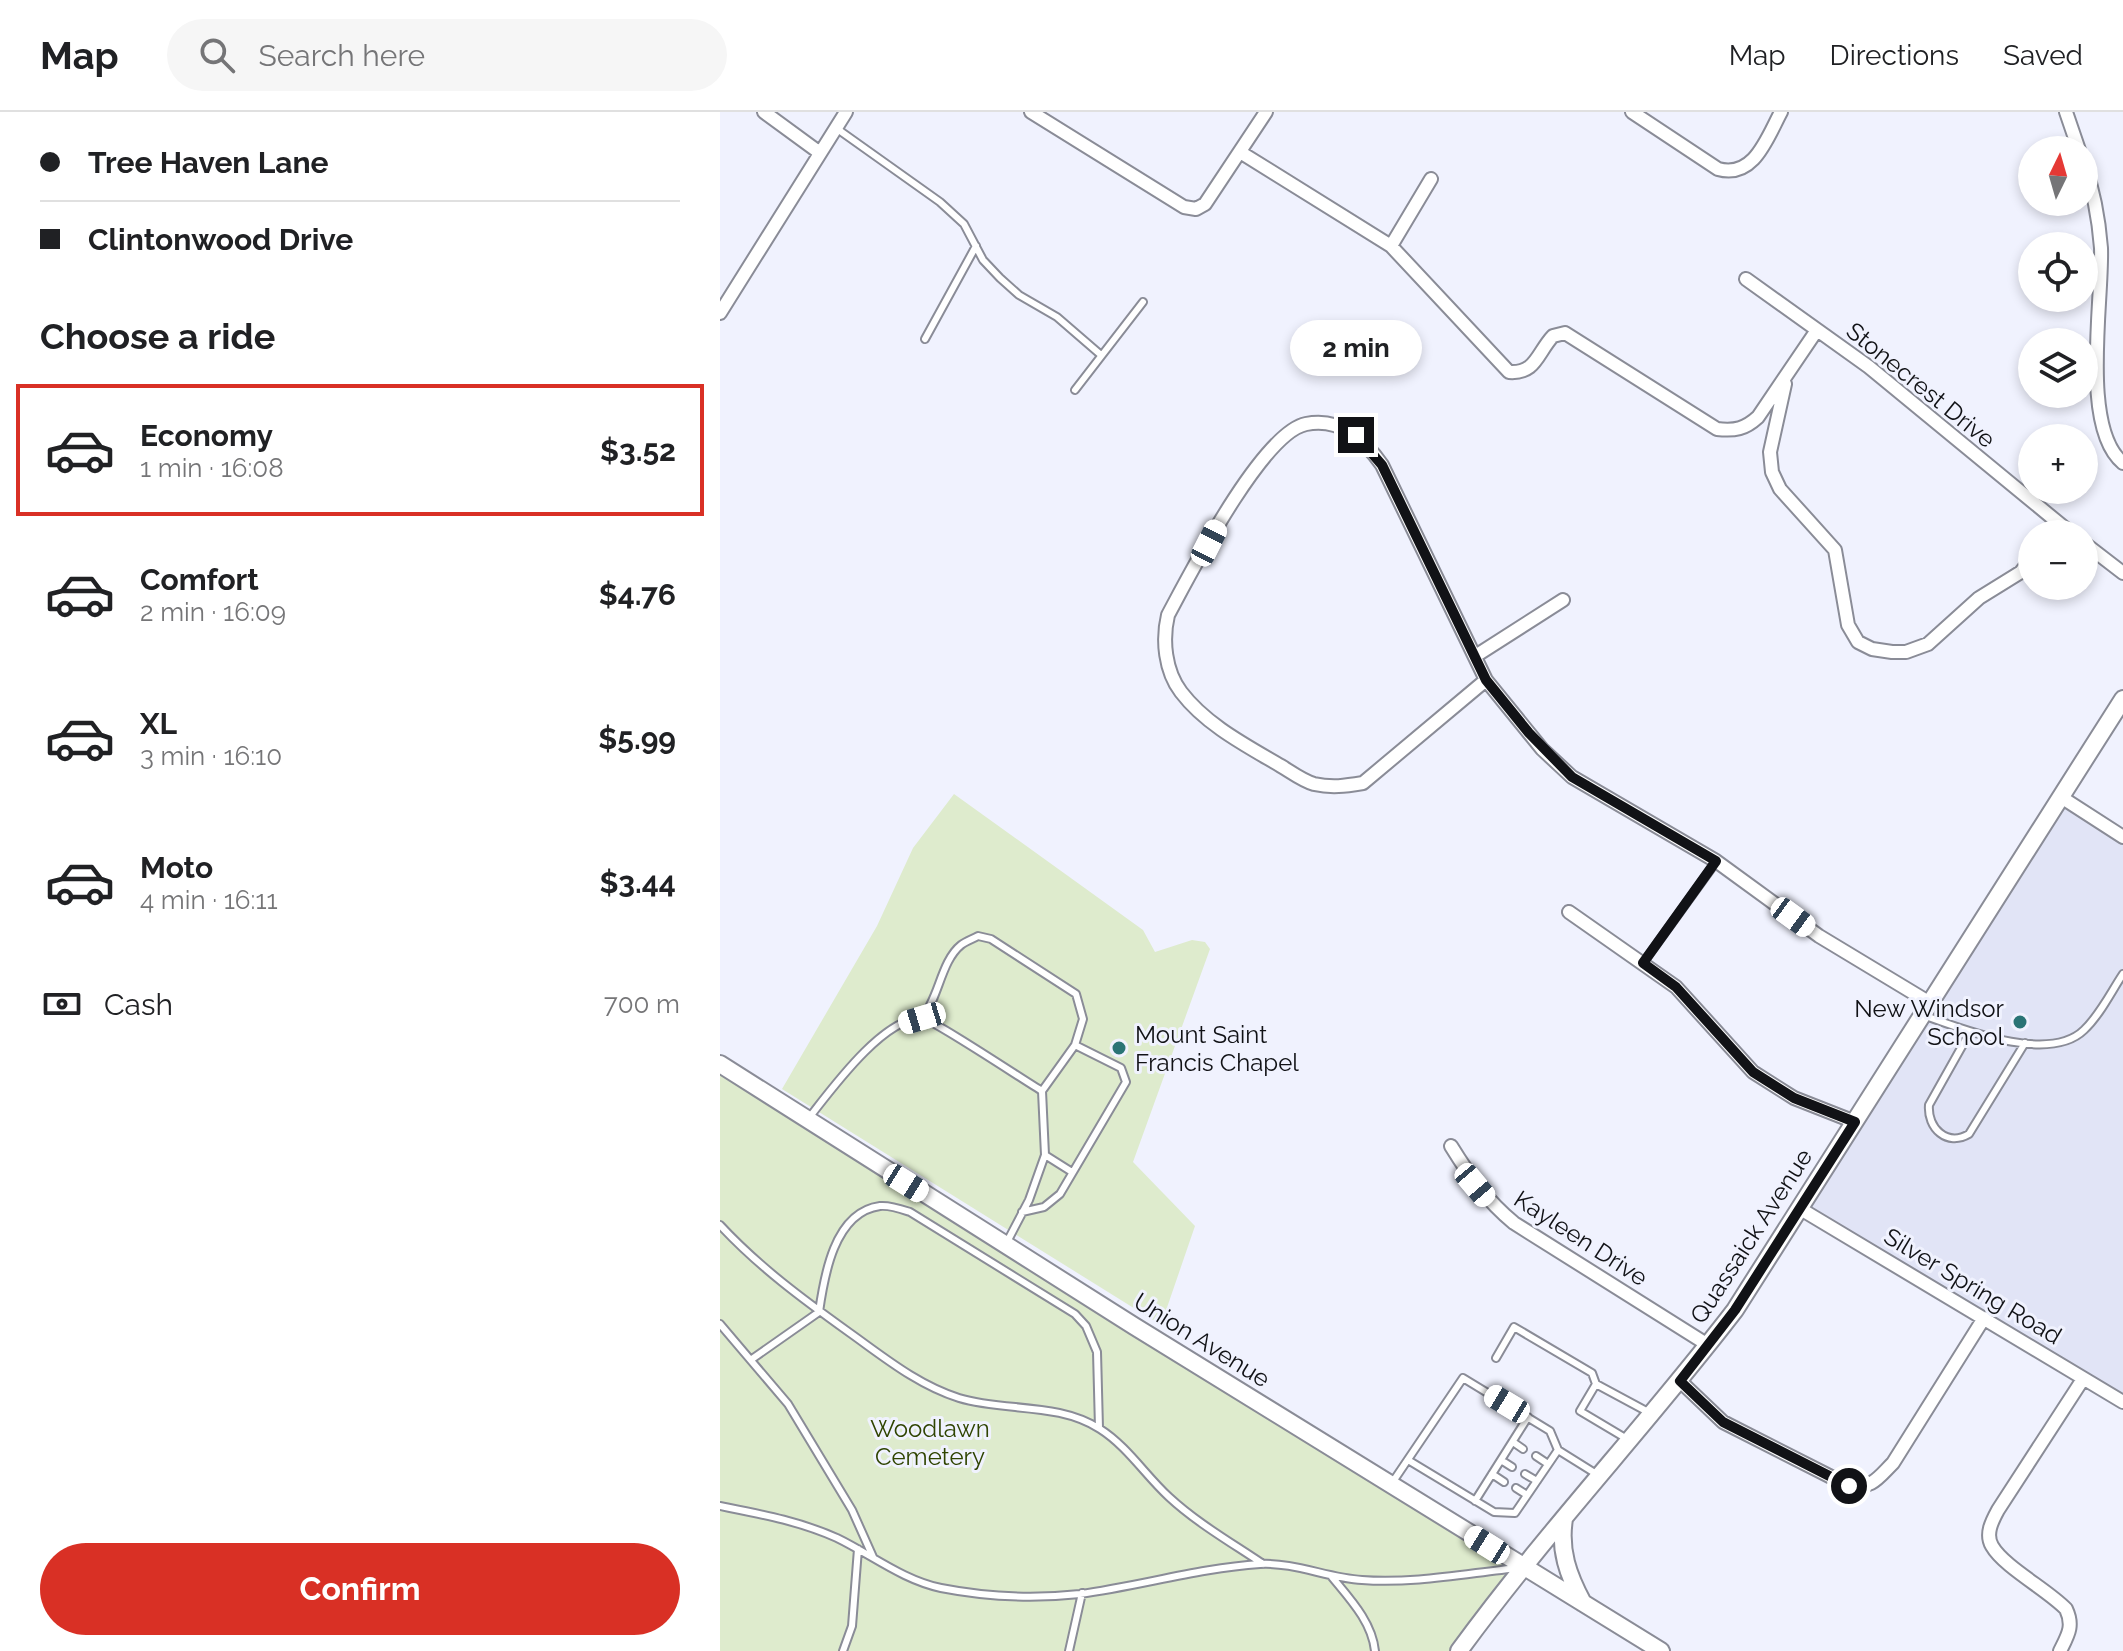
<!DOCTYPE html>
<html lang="en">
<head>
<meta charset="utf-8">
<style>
	body { margin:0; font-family:Raleway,sans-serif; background:#f6f6f6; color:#202124; height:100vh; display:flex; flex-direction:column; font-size:30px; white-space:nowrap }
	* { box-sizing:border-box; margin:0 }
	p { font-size:26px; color:#757577 }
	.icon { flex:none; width:44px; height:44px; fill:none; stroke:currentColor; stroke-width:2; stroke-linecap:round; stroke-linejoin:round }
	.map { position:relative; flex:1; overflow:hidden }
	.panel { display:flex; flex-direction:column; background:#fff; width:720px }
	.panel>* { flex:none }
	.guide { display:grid; align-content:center; height:176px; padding:0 40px; background:#fff }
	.needle { width:52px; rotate:5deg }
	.buttons { position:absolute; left:1298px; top:24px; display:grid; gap:16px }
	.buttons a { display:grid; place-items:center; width:80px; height:80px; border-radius:50%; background:#fff; box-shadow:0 4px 12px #0003; font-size:40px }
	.end { position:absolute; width:36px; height:36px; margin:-18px; border:10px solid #111216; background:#fff; box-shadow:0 0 0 4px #fff }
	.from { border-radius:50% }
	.bubble { position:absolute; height:56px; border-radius:28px; background:#fff; box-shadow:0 4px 12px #0003; font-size:26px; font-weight:700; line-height:56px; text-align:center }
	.car { position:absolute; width:24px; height:48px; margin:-24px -12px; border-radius:10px; box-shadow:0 0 6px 2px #0007; background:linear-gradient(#fff 24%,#345 0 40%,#fff 0 76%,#345 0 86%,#fff 0) }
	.guide b { display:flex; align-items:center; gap:28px; height:76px; font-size:30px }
	.guide b+b { border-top:2px solid #e0e0e0 }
	.guide i { width:20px; height:20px; background:#202124 }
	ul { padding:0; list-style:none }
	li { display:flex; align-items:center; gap:24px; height:132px; margin:0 16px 12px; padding:0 24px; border:4px solid transparent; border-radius:0px }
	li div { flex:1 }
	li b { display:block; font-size:30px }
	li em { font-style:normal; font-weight:700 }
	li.selected { border-color:#d93025 }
	li>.icon { width:72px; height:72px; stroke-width:1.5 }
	h2 { padding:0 40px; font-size:36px; line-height:96px }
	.pay { display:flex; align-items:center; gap:20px; height:88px; padding:0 40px; font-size:30px }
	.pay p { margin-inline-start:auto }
	.action { display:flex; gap:16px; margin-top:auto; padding:16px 40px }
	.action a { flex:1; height:92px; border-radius:48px; background:#d93025; color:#fff; font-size:32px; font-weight:700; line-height:92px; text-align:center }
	header { display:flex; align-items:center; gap:48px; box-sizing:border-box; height:112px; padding:0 40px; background:#fff; border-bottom:2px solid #e0e0e0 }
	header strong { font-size:38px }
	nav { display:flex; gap:44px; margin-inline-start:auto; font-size:28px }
	.search { width:560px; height:72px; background:#f6f6f6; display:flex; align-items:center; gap:20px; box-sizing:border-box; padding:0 28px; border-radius:44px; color:#757577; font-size:30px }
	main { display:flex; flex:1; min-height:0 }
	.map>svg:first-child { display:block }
	.built { fill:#e1e4f6 }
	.green { fill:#deebcd }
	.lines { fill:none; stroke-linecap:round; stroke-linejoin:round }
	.lane-casing { stroke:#8a8c97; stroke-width:10 }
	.street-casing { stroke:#8a8c97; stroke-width:16 }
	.secondary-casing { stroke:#8a8c97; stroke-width:20 }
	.lane { stroke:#fff; stroke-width:6 }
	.street { stroke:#fff; stroke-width:12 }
	.secondary { stroke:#fff; stroke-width:16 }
	.route { stroke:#111216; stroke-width:10 }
	.poi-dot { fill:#2a7475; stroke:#f0f2fe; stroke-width:3 }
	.labels { text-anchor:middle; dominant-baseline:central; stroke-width:6; stroke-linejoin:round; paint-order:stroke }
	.street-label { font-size:24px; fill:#111216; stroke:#f0f2fe }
	.poi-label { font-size:24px; fill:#111216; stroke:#f0f2fe; text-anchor:end }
	.park-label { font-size:24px; fill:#2f4400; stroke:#f0f2fe }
</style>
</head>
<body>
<header>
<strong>Map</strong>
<div class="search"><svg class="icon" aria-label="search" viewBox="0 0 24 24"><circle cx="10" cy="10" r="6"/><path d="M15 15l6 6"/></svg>Search here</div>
<nav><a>Map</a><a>Directions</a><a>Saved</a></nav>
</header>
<main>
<section class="panel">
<div class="guide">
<b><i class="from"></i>Tree Haven Lane</b>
<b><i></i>Clintonwood Drive</b>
</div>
<h2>Choose a ride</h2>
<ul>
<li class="selected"><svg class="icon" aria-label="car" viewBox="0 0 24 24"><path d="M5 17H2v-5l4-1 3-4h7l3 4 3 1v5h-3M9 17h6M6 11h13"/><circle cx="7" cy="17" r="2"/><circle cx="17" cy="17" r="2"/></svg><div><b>Economy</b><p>1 min · 16:08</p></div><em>$3.52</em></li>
<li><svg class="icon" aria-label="car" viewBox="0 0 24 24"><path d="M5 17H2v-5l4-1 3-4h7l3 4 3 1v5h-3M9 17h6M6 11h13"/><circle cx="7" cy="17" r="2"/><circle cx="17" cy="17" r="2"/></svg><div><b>Comfort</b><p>2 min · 16:09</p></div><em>$4.76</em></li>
<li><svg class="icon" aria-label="car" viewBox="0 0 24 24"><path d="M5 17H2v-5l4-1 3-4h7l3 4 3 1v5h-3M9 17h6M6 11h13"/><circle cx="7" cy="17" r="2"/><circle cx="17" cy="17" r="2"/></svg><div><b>XL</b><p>3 min · 16:10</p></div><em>$5.99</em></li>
<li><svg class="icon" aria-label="car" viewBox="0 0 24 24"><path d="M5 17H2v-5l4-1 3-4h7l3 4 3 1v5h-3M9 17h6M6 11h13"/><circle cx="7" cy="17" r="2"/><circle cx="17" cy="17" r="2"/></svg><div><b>Moto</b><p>4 min · 16:11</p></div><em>$3.44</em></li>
</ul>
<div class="pay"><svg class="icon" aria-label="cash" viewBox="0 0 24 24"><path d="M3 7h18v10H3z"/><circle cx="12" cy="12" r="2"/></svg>Cash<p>700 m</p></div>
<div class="action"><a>Confirm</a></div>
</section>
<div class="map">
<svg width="1403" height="1539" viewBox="0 0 1403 1539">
	<rect width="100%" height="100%" fill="#f0f2fe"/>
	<path class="built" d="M1341,685l62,40v565l-324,-194z"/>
	<path class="green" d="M234,682l189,136 12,22 37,-12 13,2 5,7 -77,213 62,64 -34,99 -379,-236 95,-163 36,-78z
		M0,950l803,506 -60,83h-743z"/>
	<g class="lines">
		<defs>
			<path id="lane" d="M116,16l104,74 24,22 19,36 17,18 19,17 38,22 44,38
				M205,227l51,-93
				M355,278l68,-88
				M923,851l73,-101
				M1203,903c39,14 126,49 161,15 16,-15 27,-38 39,-56
				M202,906c17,-20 19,-57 39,-73 5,-4 12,-6 17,-9l13,3 85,55 7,25 -8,26 -33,46
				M1250,920l-41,73c-2,23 18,42 40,29l56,-91
				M88,1007c23,-29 74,-100 113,-101 10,0 104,63 121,73l3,64 -16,45 -22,42
				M325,1043l27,17
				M302,1100l22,-5 16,-13 66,-112 -5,-14 -46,-23
				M0,1113c39,42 84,75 130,108 35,25 68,52 109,65 46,14 99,4 141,31 27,17 46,47 69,68 28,26 63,46 94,67
				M0,1212l68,80 64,106 21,47
				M776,1246l18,-31 78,46 4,11
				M32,1247l67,-47c5,-35 15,-100 61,-106 10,-1 21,3 30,6l165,102 11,12 11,26 2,76
				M907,1327l-47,-28 16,-27 52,28
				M793,1330l10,7
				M816,1344l12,8
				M688,1348l86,52 21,1 43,-63
				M781,1348l11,7
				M772,1362l12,8
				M805,1362l12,7
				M672,1371l71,-105 87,53 8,19 40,25
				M796,1376l11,7
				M755,1389l53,-84
				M0,1394c40,8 79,15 117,32 35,17 66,42 104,50 46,9 93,11 139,6 60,-8 119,-26 180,-30 34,-2 68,14 102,16 52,4 106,-7 157,-12
				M612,1465c18,22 40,45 43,74
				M123,1539l9,-25 6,-77
				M349,1539l13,-58"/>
			<path id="street" d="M44,0l56,41
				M311,0l153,95 12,2 9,-5 61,-92
				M912,0l86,57c36,10 49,-31 63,-57
				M1346,0l13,38
				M520,40l151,94 118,126c27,2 28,-19 44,-36l12,-3 152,96c18,2 28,0 41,-12l59,-87
				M1364,52c9,25 15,58 17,84 2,52 -21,180 22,215
				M671,134l40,-67
				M1026,167l123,88 203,167
				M0,201l126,-201
				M1065,272l-15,68 2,20 8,17 55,61 13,75 10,17 14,7 20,3h14l22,-8 51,-46 42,-26 11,-14
				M1364,431l39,30
				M757,543l86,-55
				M766,568l-104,-215c-18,-26 -42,-48 -76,-41 -44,9 -116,150 -138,191 -6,25 -3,56 13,77 25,33 66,54 100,74 10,6 22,15 33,18 18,4 31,2 49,-1l123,-103 56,69 30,28 144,84 103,75 111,67
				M1341,685l62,40
				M849,800l107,75 77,85 41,26 61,24
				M731,1034c18,29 35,54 63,77l194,122
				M1079,1096l324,194
				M960,1269l43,41 126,64c24,2 28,-7 44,-23l91,-145
				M1340,1539c8,-16 14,-25 6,-42 -18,-19 -62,-42 -74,-63 -7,-12 0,-25 6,-36l85,-131"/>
			<path id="secondary" d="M0,952l414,262 527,325
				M844,1407c-5,31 4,56 19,84
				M739,1539c86,-118 187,-225 276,-341l388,-611"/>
		</defs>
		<use href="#lane" class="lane-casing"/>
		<use href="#street" class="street-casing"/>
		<use href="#secondary" class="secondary-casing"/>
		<use href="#lane" class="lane"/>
		<use href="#street" class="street"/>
		<use href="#secondary" class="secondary"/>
	</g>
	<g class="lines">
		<path class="route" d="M636,323l26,30 104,215 43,53 43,44 144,84 -73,102 33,24 77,85 41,26 61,24 -120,188 -55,71 43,41 126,64"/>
	</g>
	<g class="poi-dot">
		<circle cx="1300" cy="910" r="8"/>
		<circle cx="399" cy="936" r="8"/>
	</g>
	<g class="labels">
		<g class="street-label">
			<text transform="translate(1201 273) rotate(39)">Stonecrest Drive</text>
			<text transform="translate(1031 1124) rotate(-57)">Quassaick Avenue</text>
			<text transform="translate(861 1126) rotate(33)">Kayleen Drive</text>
			<text transform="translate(1253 1174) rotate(31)">Silver Spring Road</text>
			<text transform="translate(482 1228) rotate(32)">Union Avenue</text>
		</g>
		<g class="poi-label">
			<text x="1284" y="896">New Windsor<tspan x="1284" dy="28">School</tspan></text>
			<text x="415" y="922" text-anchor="start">Mount Saint<tspan x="415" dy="28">Francis Chapel</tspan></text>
		</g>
		<g class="park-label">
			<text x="210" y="1316">Woodlawn<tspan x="210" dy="28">Cemetery</tspan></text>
		</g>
	</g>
</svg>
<div class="buttons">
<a><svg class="needle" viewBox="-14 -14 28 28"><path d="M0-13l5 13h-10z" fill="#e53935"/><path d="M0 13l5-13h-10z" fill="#757577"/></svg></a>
<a><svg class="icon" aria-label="locate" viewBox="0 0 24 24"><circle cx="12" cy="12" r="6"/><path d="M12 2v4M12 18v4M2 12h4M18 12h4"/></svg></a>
<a><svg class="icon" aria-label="layers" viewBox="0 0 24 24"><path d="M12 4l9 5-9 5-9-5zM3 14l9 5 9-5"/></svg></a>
<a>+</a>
<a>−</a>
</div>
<i class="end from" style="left:1129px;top:1374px"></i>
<i class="end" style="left:636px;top:323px"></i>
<div class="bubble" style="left:570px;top:208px;width:132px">2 min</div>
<i class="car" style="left:489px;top:431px;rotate:27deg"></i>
<i class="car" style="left:1073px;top:805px;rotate:126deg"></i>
<i class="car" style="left:202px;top:906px;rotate:253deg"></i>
<i class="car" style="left:186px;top:1071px;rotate:122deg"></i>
<i class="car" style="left:755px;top:1073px;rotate:140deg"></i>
<i class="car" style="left:787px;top:1292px;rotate:301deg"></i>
<i class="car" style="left:767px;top:1433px;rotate:302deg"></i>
</div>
</main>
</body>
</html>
